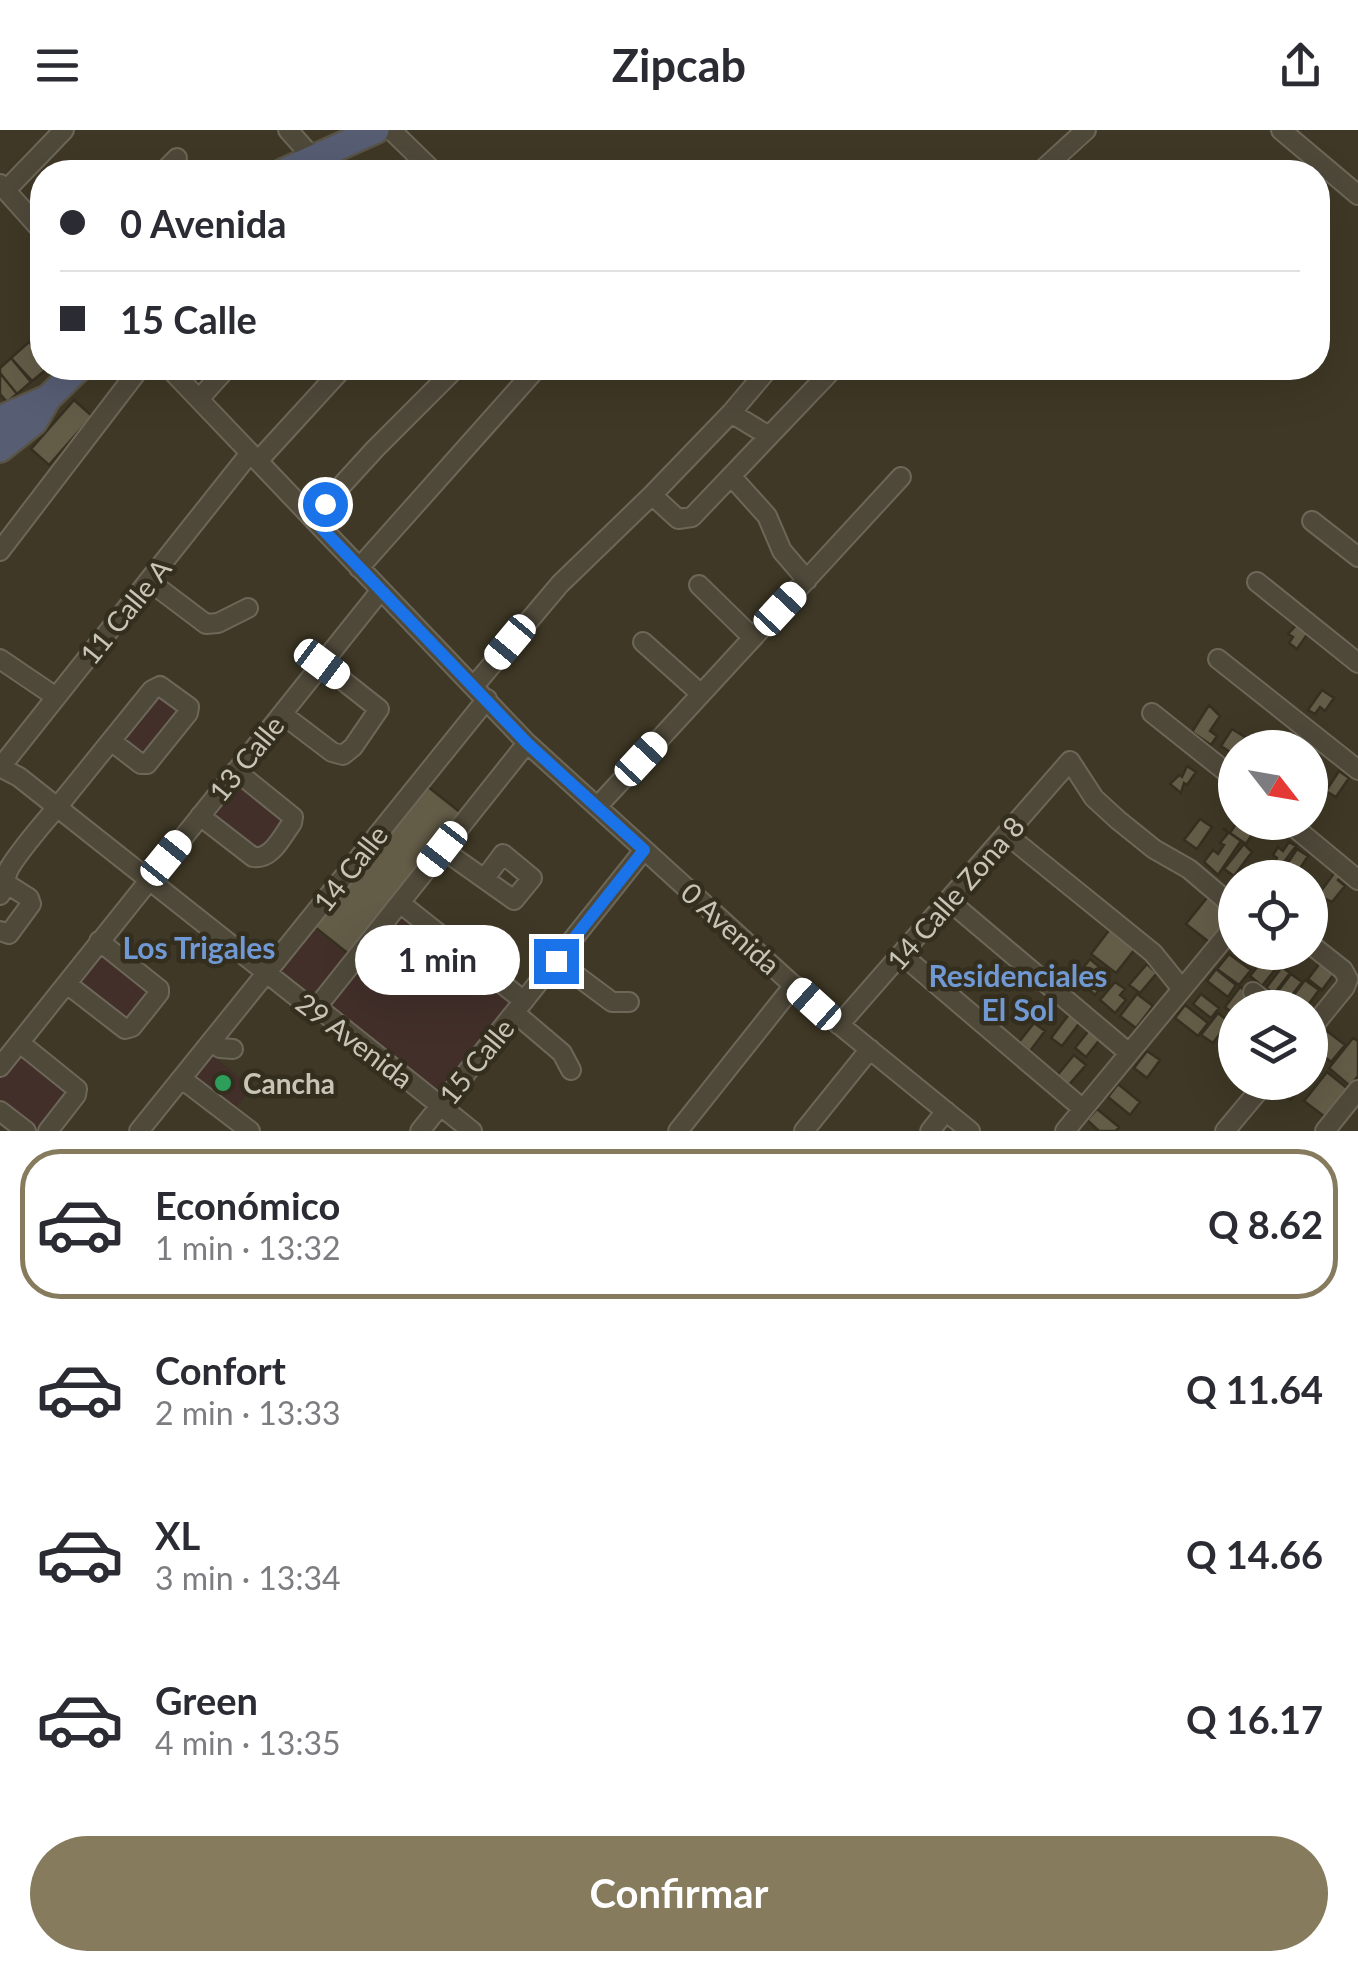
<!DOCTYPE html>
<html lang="es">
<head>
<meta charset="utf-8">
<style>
	body { margin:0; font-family:Lato,sans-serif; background:#f2f2f3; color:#2b2b33; height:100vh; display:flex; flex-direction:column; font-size:38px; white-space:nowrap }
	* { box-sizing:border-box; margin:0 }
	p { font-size:32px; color:#7c7c81 }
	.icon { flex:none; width:55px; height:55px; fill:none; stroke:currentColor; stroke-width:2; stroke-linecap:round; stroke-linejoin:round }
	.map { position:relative; height:1001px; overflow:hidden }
	.panel { display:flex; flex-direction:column; background:#fff; flex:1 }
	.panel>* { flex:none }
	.top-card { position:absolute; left:30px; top:30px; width:1300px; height:220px; border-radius:40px; box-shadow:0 10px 40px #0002; display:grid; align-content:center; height:220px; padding:0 30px; background:#fff }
	.needle { width:65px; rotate:121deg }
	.fabs { position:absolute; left:1218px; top:600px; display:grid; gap:20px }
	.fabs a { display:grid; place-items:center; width:110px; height:110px; border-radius:50%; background:#fff; box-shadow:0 10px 40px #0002; font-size:50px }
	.end { position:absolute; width:45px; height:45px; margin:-22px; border:12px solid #1a73e8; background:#fff; box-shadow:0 0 0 5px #fff }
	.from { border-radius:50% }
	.bubble { position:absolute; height:70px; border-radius:35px; background:#fff; box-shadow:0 10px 40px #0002; font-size:32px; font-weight:700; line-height:70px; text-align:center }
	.car { position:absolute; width:30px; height:60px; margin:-30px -15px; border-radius:12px; box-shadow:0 0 8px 2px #0007; background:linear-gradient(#fff 24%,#345 0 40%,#fff 0 76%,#345 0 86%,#fff 0) }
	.top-card b { display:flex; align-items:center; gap:35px; height:95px; font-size:38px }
	.top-card b+b { border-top:2px solid #e1e1e2 }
	.top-card i { width:25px; height:25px; background:#2b2b33 }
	ul { padding:18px 0 0; list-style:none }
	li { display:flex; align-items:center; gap:30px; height:150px; margin:0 20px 15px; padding:0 10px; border:5px solid transparent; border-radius:40px }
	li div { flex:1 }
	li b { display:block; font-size:38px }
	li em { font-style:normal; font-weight:700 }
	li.selected { border-color:#867b5d }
	li>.icon { width:90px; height:90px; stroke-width:1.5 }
	.primary-button { display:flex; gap:20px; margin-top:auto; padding:20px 30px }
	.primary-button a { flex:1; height:115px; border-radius:60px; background:#867b5d; color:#fff; font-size:40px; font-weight:700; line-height:115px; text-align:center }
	header { display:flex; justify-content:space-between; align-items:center; height:130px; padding:0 30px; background:#fff; font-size:45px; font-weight:700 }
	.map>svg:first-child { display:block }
	.green { fill:#422f2a }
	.building { fill:#635c47; stroke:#363021; stroke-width:2.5 }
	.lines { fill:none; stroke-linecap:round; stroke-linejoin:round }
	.minor-casing { stroke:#6c6758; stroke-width:22 }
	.highway-casing { stroke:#595445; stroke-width:30 }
	.minor { stroke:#4f493a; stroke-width:18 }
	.highway { stroke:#575e74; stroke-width:25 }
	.route { stroke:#1a73e8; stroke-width:12 }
	.leisure-dot { fill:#2e9e5b; stroke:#342e1f; stroke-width:4 }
	.labels { text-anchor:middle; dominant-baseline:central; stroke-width:9; stroke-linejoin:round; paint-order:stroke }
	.street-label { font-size:28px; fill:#c9c5b6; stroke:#342e1f }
	.poi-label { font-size:28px; font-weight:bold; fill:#c9c5b6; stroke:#342e1f; text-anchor:start }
	.neighbourhood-label { font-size:30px; font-weight:bold; fill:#7099d4; stroke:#342e1f }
</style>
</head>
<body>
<header><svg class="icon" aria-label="menu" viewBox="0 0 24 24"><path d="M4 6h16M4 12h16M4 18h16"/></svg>Zipcab<svg class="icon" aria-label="share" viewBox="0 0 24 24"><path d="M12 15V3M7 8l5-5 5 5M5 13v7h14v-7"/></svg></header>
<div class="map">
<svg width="1358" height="1001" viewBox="0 0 1358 1001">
	<rect width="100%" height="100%" fill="#3f3826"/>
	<path class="green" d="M157,560l27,22 -39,50 -28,-21z
		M239,648l48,37 -32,40 -48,-37z
		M403,779l115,94 -79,97 -114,-94z
		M309,795l40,31 -33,41 -40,-31z
		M104,818l53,43 -28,36 -54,-43z
		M21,918l51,40 -34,43 -38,-27v-29z
		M213,926l39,31 -18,23 -39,-32z"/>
	<path class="building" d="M29,212l13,15v11h6l-17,14 -20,-24z
		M11,228l21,23 -15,13 -17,-21v-5z
		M0,243l17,21 -10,8 -7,-8z
		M74,270l18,16 -43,49 -18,-16z
		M1300,491l11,8 -14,20 -8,-6 4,-6 -5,-3z
		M1322,560l12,8 -9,13 -5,-4 -5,7 -7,-4z
		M1209,575l11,11 -10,15 7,5 -6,9 -19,-13z
		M1232,599l13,8 -12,17 -12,-8z
		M1187,636l9,6 -9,13 -3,-2 -3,10 -11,-9 9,-9 3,2z
		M1339,641l10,7 -13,19 -10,-6z
		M422,652l39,31 -111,142 -39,-31z
		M1200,689l12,8 -15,22 -13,-9z
		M1237,692h23l-14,22 -16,-11z
		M1223,698l18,13 -23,34 -14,-13 9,-12 5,4 6,-9 -4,-2 8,-10z
		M1289,712l7,4 -18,24 -4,-3 3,-9 -4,-3 5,-8 5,4z
		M1244,714l8,8 -18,24 -10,-7z
		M1297,719l11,7 -14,22 -10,-9z
		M1335,742l6,4 -3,4 7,6 -13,16 -14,-7z
		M1210,764l25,22 -22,29 -27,-21z
		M1110,799l25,20 -19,24 -25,-19z
		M1269,822h20l-27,34 -12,-10z
		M1229,824l22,16 -12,15 -22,-16z
		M1090,829l20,17 -15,19 -20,-17z
		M1323,829l14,11 -15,20 -14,-11z
		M1147,834l10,9 -17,20 -11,-8z
		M1282,837l8,6 -16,21 -8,-6z
		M1216,839l20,16 -8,12 -21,-16z
		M1291,844l11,8 -16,21 -11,-8z
		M1305,850l14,10 -13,18h-15l-4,-4z
		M1115,852l10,7 -5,6 6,5 -11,13 -15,-13z
		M1240,857l10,7 -10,14h-5v7l-10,-8z
		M1137,864l16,12 -17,22 -16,-12z
		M1201,864l18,14 -8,10 -18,-14z
		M1185,875l23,18 -10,13 -23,-18z
		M1070,883l11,8 -19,25 -11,-8z
		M1218,883l11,9 -16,21 -12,-8z
		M1034,893l11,8 -15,20 -11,-9z
		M1090,899l11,9 -15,19 -11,-9z
		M1327,901l18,14 -14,17 -17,-14z
		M1353,908l5,3v35l-8,10 -21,-18z
		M1147,921l13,9 -13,18 -13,-10z
		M1074,925l12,10 -19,22 -12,-9z
		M1327,942l21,17 -23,28 -21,-16z
		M1283,952h21l-13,18 -14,-10z
		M1118,954l22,18 -10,13 -22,-18z
		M1097,979l22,18 -3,4h-17l-12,-11z"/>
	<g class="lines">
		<defs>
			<path id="minor" d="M288,0l24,27
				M391,0l41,40
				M1281,0l77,65
				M163,42l14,-14
				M1040,42l46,-42
				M0,54l42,47
				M6,60l58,-60
				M169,238l358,375 287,261 156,127
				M199,269l28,-31
				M731,283l38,23
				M258,331l85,-93
				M731,346l36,40 15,35 25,29
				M652,365l26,24 14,-2 142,-149
				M312,388l63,-69 76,-76
				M1312,391l46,36
				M0,421l140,-183
				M359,438l178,-200
				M149,451l57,43 12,-1 30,-15
				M1257,452l101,81
				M699,455l54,53
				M643,512l58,52
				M0,529l56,38
				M1218,529l140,111
				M474,556l86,-102 92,-89 79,-82 38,-45
				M1152,583l83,66
				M282,584l50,38 11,3 10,-8 26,-38 -57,-45
				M0,637l19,10 283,224 15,6 155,124
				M0,638l250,-315
				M597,677l304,-330
				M200,686l53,41c19,3 29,-21 39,-34l1,-6 -57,-46
				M1288,692l70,58
				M1006,704l147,119 29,36
				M442,719l72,51 18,-22 -29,-24 -18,24
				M0,765c7,-10 4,-18 10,-28 14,-22 32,-42 49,-62 31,-38 62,-77 93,-115l8,-4 29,21 -1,6 -41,51h-6l-30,-23
				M948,770l181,153
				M400,773l124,98
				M0,801l9,3 22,-30 -2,-6 -22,-14
				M1310,814l33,26 5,9 -3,8 -35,43
				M901,824l182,155
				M557,831l55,41h17
				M67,854l58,45 7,-2 27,-34v-4l-60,-48
				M1253,862l20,16
				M317,877l210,-264
				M515,883l47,40 9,17
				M839,895l231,-264 24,37 24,22 36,29 35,20 46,39
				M1232,901l3,2
				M212,912l8,6 13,1
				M20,913l57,46 -1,6 -28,36
				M0,937l381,-477
				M182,949l68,52
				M0,981l26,20
				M139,1001l348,-432
				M420,1001l224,-281
				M678,1001l116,-146
				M804,1001l66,-82
				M930,1001l16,-20
				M1065,1001l170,-206
				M1225,1001l41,-49
				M1325,1001l33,-41"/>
			<path id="highway" d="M283,42l93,-42
				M0,289l48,-21
				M0,319l34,-27 14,-24 31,-30"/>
		</defs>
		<use href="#minor" class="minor-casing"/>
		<use href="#highway" class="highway-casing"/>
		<use href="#minor" class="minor"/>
		<use href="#highway" class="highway"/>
	</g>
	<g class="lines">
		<path class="route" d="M325,374l-13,14 215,225 117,107 -88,111"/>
	</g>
	<circle class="leisure-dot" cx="223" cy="953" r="10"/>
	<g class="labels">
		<g class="street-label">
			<text transform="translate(125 481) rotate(-51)">11 Calle A</text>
			<text transform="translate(246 628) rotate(-51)">13 Calle</text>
			<text transform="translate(350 738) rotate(-52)">14 Calle</text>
			<text transform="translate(955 763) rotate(-49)">14 Calle Zona 8</text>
			<text transform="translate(731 798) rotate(42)">0 Avenida</text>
			<text transform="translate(355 910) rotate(37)">29 Avenida</text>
			<text transform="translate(476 931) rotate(-51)">15 Calle</text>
		</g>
		<g class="poi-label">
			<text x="243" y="953">Cancha</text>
		</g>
		<g class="neighbourhood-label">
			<text x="199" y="817">Los Trigales</text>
			<text x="1018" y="845">Residenciales<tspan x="1018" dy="34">El Sol</tspan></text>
		</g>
	</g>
</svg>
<div class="fabs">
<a><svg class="needle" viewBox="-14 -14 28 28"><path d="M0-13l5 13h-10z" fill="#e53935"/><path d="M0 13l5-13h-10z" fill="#7c7c81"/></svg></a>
<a><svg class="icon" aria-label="locate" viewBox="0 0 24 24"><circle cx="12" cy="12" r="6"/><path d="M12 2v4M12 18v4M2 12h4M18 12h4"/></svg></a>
<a><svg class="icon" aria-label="layers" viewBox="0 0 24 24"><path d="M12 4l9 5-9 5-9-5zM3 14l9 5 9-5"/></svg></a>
</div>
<i class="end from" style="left:325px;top:374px"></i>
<i class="end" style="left:556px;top:831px"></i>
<div class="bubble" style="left:355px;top:795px;width:165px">1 min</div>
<i class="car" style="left:780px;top:479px;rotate:43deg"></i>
<i class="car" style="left:510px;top:512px;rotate:220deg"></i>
<i class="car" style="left:322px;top:534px;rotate:127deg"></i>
<i class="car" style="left:641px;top:629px;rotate:43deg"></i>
<i class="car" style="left:442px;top:719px;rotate:218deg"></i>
<i class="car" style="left:166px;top:728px;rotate:39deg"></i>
<i class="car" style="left:814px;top:874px;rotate:312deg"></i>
<div class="top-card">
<b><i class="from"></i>0 Avenida</b>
<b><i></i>15 Calle</b>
</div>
</div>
<section class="panel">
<ul>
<li class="selected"><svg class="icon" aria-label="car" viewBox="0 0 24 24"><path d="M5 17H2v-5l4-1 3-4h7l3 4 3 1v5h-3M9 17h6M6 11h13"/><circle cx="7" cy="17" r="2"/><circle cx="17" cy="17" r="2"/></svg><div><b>Económico</b><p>1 min · 13:32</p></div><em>Q 8.62</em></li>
<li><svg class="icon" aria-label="car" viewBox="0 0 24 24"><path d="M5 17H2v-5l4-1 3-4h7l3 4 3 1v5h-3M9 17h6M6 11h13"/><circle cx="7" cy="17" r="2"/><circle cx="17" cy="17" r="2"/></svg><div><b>Confort</b><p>2 min · 13:33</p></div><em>Q 11.64</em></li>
<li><svg class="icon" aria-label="car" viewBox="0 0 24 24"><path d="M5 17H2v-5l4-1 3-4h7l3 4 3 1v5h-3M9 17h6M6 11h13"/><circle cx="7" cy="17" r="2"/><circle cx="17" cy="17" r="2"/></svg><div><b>XL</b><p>3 min · 13:34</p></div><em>Q 14.66</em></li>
<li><svg class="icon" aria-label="car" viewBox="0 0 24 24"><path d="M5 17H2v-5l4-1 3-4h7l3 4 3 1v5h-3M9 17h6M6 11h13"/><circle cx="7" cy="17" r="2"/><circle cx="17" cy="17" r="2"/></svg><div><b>Green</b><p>4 min · 13:35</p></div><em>Q 16.17</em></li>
</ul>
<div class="primary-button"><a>Confirmar</a></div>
</section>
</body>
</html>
